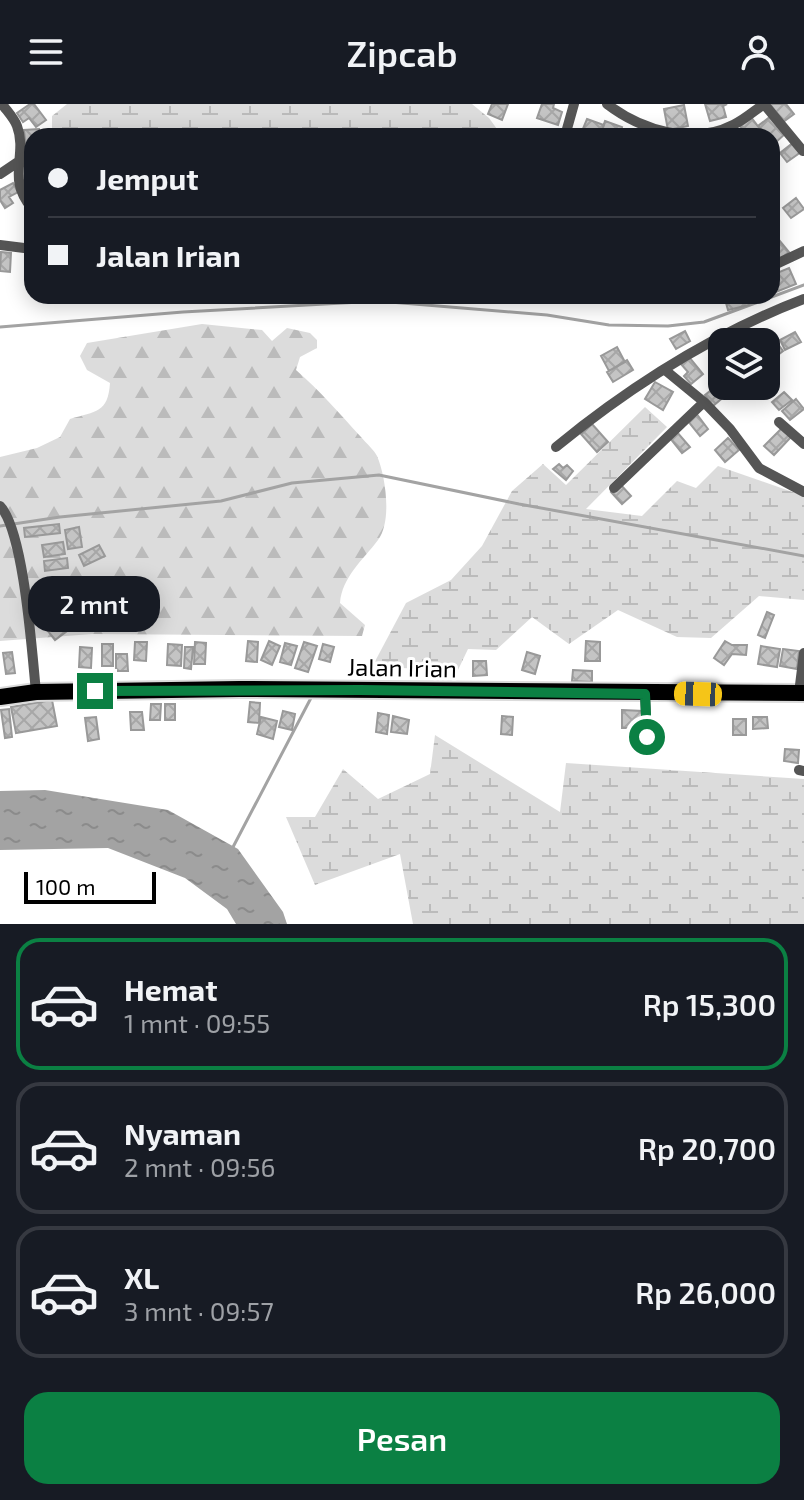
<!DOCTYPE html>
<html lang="id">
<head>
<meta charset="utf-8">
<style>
	body { margin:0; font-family:"Exo 2",sans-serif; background:#242831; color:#f1f3f6; height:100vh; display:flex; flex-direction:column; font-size:30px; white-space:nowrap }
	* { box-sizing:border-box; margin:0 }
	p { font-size:26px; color:#9ea1a6 }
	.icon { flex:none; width:44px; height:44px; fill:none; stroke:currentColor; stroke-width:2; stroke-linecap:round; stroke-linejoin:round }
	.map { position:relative; height:820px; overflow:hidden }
	.panel { display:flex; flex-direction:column; background:#171b24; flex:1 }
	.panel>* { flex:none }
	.hud { position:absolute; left:24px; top:24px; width:756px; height:176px; border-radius:24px; box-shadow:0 4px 20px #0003; display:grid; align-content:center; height:176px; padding:0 24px; background:#171b24 }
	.tools { position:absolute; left:708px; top:224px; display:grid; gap:16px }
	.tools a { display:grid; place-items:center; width:72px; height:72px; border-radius:16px; background:#171b24; box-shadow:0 4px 20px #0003; font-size:40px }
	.scale { position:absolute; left:24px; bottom:20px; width:132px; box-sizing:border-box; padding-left:8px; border:4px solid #000; border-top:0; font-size:22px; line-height:28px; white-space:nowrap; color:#000; -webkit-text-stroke:6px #fff; paint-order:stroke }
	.end { position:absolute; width:36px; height:36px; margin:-18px; border:10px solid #0b8043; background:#fff; box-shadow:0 0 0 4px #fff }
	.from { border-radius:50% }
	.bubble { position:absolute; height:56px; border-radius:24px; background:#171b24; box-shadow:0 4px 20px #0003; font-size:26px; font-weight:600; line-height:56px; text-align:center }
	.car { position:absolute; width:24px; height:48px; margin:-24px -12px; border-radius:10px; box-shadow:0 0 6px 2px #0007; background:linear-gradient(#f5c518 24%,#345 0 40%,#f5c518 0 76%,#345 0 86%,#f5c518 0) }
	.hud b { display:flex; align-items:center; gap:28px; height:76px; font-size:30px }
	.hud b+b { border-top:2px solid #363941 }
	.hud i { width:20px; height:20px; background:#f1f3f6 }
	ul { padding:14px 0 0; list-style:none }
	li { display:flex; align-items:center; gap:24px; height:132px; margin:0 16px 12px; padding:0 8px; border:4px solid #363941; border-radius:24px }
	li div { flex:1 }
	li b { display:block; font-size:30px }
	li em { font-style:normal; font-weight:600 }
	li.on { border-color:#0b8043 }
	li>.icon { width:72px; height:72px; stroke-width:1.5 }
	.primary-button { display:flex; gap:16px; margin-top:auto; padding:16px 24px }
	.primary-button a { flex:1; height:92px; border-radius:24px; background:#0b8043; color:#fff; font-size:32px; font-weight:600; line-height:92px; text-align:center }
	header { display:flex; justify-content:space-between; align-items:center; height:104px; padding:0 24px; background:#171b24; font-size:36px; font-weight:600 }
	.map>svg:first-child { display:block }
	.forest { fill:url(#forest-firs) }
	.wetland { fill:url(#wetland-marsh) }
	.water { fill:url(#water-ripples) }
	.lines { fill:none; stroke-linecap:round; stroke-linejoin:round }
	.stream { stroke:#a3a3a3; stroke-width:3 }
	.building { fill:url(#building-cross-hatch); stroke:#999; stroke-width:2 }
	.primary-casing { stroke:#dbdbdb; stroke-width:20 }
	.street { stroke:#555; stroke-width:10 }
	.primary { stroke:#000; stroke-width:16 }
	.route { stroke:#0b8043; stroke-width:10 }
	.labels { text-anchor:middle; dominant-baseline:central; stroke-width:6; stroke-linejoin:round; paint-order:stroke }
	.street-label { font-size:24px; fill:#000; stroke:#fff }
</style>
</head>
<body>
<header><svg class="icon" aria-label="menu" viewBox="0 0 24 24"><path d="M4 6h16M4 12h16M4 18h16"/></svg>Zipcab<svg class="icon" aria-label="person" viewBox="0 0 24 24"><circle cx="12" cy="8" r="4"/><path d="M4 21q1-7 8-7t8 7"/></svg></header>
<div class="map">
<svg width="804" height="820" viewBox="0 0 804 820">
	<defs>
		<pattern id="forest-firs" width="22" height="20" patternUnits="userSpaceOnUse" patternTransform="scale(2)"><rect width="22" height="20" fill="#dcdcdc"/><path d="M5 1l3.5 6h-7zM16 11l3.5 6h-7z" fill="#bbb"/></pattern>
		<pattern id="wetland-marsh" width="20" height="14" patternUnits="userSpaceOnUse" patternTransform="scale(2)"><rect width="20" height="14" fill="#dcdcdc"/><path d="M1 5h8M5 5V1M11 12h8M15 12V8" fill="none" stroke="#bbb"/></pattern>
		<pattern id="water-ripples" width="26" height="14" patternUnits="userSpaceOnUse" patternTransform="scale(2)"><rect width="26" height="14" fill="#a3a3a3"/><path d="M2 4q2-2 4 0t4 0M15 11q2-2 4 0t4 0" fill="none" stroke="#8b8b8b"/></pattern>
		<pattern id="building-cross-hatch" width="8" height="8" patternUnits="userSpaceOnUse" patternTransform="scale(2)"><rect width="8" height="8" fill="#c4c4c4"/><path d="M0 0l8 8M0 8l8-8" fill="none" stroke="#a7a7a7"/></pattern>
	</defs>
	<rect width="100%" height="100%" fill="#fff"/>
	<path class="forest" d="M202,220l60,6 10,11 15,-13 23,5 7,7v8l-17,9 -4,13c24,21 44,44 65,67 5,6 13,13 16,19 9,21 15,66 1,84 -15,20 -36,37 -38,63l25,22 -3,11 -270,-2 -92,7v-184l37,-9 23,-11 10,-18c26,-8 38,-6 40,-36l-23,-13 -7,-14 7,-13z"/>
	<path class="wetland" d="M67,0h405l17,14 13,18h-450v-20z
		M645,303l22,20 -81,82 56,7 35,-35 19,7 22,-22 86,30v104l-45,-4 -48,42 -34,-1 -59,-27 -49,34 -37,-27 -36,33 -28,-1 -10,21 -86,-3 34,-64 45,-23 31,-34 30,-55 31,-27 23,21z
		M435,631l125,77 6,-49 238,16v145h-391l-13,-70 -85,31 -29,-68h29l28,-48 35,30 52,-25z"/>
	<path class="water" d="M45,686l123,20 70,39 45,63 4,12h-51l-9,-15 -42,-31 -77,-30 -108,2v-59z"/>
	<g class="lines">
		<path class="stream" d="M0,223l183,-15 195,-11 169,14 62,10 59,1 36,-4 100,-37
			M0,422l60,-9 161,-16 71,-18 87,-8 140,29 285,52
			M232,745l80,-153"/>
	</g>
	<path class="building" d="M30,0h4l12,16 -10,7 -7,-9 -6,4 -6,-9z
		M492,0h16l-6,16 -14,-6z
		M542,0h12l-1,4 9,4 -4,13 -21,-7z
		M705,0h22l-4,2 3,11 -16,4z
		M770,0h16l8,10 -11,8z
		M684,1l4,21 -20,4 -4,-21z
		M771,12l14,18 -11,10 -2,-8h-5l-9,-10z
		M751,13l9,12 -12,7 -8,-10z
		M587,15l17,6 -4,11h-20z
		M605,17l17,6 -3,9h-19z
		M39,25l1,7h-8v13h-6l-2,-19z
		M794,38l7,10 -14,10 -7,-9z
		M13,79l5,9 -9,5 4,6 -8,5 -5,-8v-10z
		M796,94l8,11 -13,9 -8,-10z
		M779,136l10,12 -9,7 -8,-9v-5z
		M1,148l10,1 -1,19 -10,-1z
		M789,164l7,16 -20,8 -4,-17z
		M724,192h23l2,9 -21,5z
		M685,227l5,10 -14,8 -6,-10z
		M795,228l6,10 -16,8 -5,-10z
		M775,236l8,11 -13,10 -4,-5v-9z
		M617,243l8,15 -16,9 -8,-15z
		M689,253l14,17 -12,10 -7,-8 4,-4 -7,-8z
		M627,256l6,10 -20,12 -6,-10z
		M655,278l18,10 -10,18 -18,-11z
		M719,280l8,10 -14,12 -8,-11z
		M784,288l8,8 -13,10 -7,-8z
		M796,295l8,10 -14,11 -8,-9z
		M696,309l12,16 -8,7 -13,-16z
		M592,320l16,18 -11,10 -16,-18z
		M783,323l9,9 -18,19 -10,-9z
		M676,327l14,16 -8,6 -13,-16z
		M728,334l11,12 -14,12 -10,-12z
		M559,360l4,4 4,-3 6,6 -7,9 -13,-11z
		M620,380l11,12 -9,8 -11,-12z
		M59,420l1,9 -35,4 -1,-9z
		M79,423l3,20 -14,2 -3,-19z
		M63,438l2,12 -21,3 -2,-12z
		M99,441l6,11 -21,10 -5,-11z
		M67,454l1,10 -23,3 -1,-10z
		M49,484l5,8 -16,11 -5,-8z
		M61,495l18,23 -24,18 -18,-23z
		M767,508l7,3 -9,23 -7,-3z
		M248,537l10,1 -1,20 -11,-1z
		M269,537l11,5 -8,19 -11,-5z
		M586,537l14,1v19h-15z
		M725,537l7,4h15l-1,10 -14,-1 -8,11 -10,-7z
		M135,538h12l-1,19 -12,-1z
		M195,538l11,1 -1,21h-11z
		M304,538l13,4 -9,26 -13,-4z
		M285,539l12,3 -6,19 -11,-3z
		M102,540h11v22h-11z
		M168,540l14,1 -1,21 -14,-1z
		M323,540l11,3 -4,15 -11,-3z
		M761,542l19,3 -3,18 -19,-3z
		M80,543l12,1 -1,20 -12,-1z
		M185,543h8l-2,22 -7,-1z
		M783,545l16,2 -2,18 -17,-3z
		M12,548l3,21 -9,1 -3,-21z
		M527,548l13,4 -5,18 -13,-4z
		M116,550h11l1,17h-12z
		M473,557h13l1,14 -14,1z
		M573,566l19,1v11l-20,-1z
		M52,596l5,26 -41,7 -5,-26z
		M250,598l10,1 -1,20 -11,-1z
		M151,600h10l-1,16h-10z
		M165,600h10v16h-10z
		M9,605l3,28 -7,1 -4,-28z
		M622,606l21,1 -1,17h-20z
		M283,607l12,3 -3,16 -13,-3z
		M130,608h12l2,18h-13z
		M378,609l11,2 -2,19 -11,-2z
		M393,612l16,4 -2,14 -16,-2z
		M502,612l11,1 -1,18 -11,-1z
		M96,613l3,22 -11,2 -3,-23z
		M261,613l16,4 -4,18 -16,-5z
		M753,613h14l1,11 -15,1z
		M733,615h13v16h-13z
		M785,645l14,1 -1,13 -14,-2z"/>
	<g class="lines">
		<defs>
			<path id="primary" d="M0,593l36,-5 203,-3 565,4"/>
		</defs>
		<use href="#primary" class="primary-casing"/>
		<path class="street" d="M2,0c5,7 12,14 15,22 11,29 -11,53 15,82
			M607,0c34,26 85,42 126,21 11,-5 21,-14 31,-21
			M764,0l39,47
			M565,32l9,-32
			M0,70l18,-12
			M0,141l32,4
			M28,145l4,-23
			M772,162l32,-15
			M754,282l1,2
			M704,298l26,27 29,39 45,24
			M779,318l25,22
			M556,343c76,-62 156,-113 248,-148
			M614,384l90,-86 -39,-32
			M0,402c24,25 32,147 36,186
			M799,589l5,-40
			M645,590l2,43
			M799,666l5,1"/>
		<use href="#primary" class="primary"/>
	</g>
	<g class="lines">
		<path class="route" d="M95,587l265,-1 285,4 2,43"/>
	</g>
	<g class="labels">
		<g class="street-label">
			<text transform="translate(402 563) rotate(1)">Jalan Irian</text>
		</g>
	</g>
</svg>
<div class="tools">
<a><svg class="icon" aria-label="layers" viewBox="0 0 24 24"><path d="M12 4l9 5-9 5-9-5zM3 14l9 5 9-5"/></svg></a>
</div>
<div class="scale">100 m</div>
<i class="end from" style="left:647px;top:633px"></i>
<i class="end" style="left:95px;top:587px"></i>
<div class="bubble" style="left:28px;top:472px;width:132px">2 mnt</div>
<i class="car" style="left:698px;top:590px;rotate:272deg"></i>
<div class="hud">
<b><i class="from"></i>Jemput</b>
<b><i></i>Jalan Irian</b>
</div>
</div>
<section class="panel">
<ul>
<li class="on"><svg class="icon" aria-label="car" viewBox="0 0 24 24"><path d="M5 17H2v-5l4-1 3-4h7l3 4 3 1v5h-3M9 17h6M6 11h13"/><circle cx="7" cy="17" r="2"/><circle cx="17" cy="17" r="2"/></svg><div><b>Hemat</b><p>1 mnt · 09:55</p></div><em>Rp 15,300</em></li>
<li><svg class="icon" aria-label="car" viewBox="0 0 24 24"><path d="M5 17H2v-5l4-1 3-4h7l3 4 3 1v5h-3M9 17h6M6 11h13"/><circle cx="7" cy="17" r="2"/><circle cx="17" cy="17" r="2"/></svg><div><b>Nyaman</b><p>2 mnt · 09:56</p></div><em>Rp 20,700</em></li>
<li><svg class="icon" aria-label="car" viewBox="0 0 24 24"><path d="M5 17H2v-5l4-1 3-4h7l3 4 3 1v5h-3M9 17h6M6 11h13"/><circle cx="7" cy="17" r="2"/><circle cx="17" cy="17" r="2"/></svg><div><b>XL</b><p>3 mnt · 09:57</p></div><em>Rp 26,000</em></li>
</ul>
<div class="primary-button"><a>Pesan</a></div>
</section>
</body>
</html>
